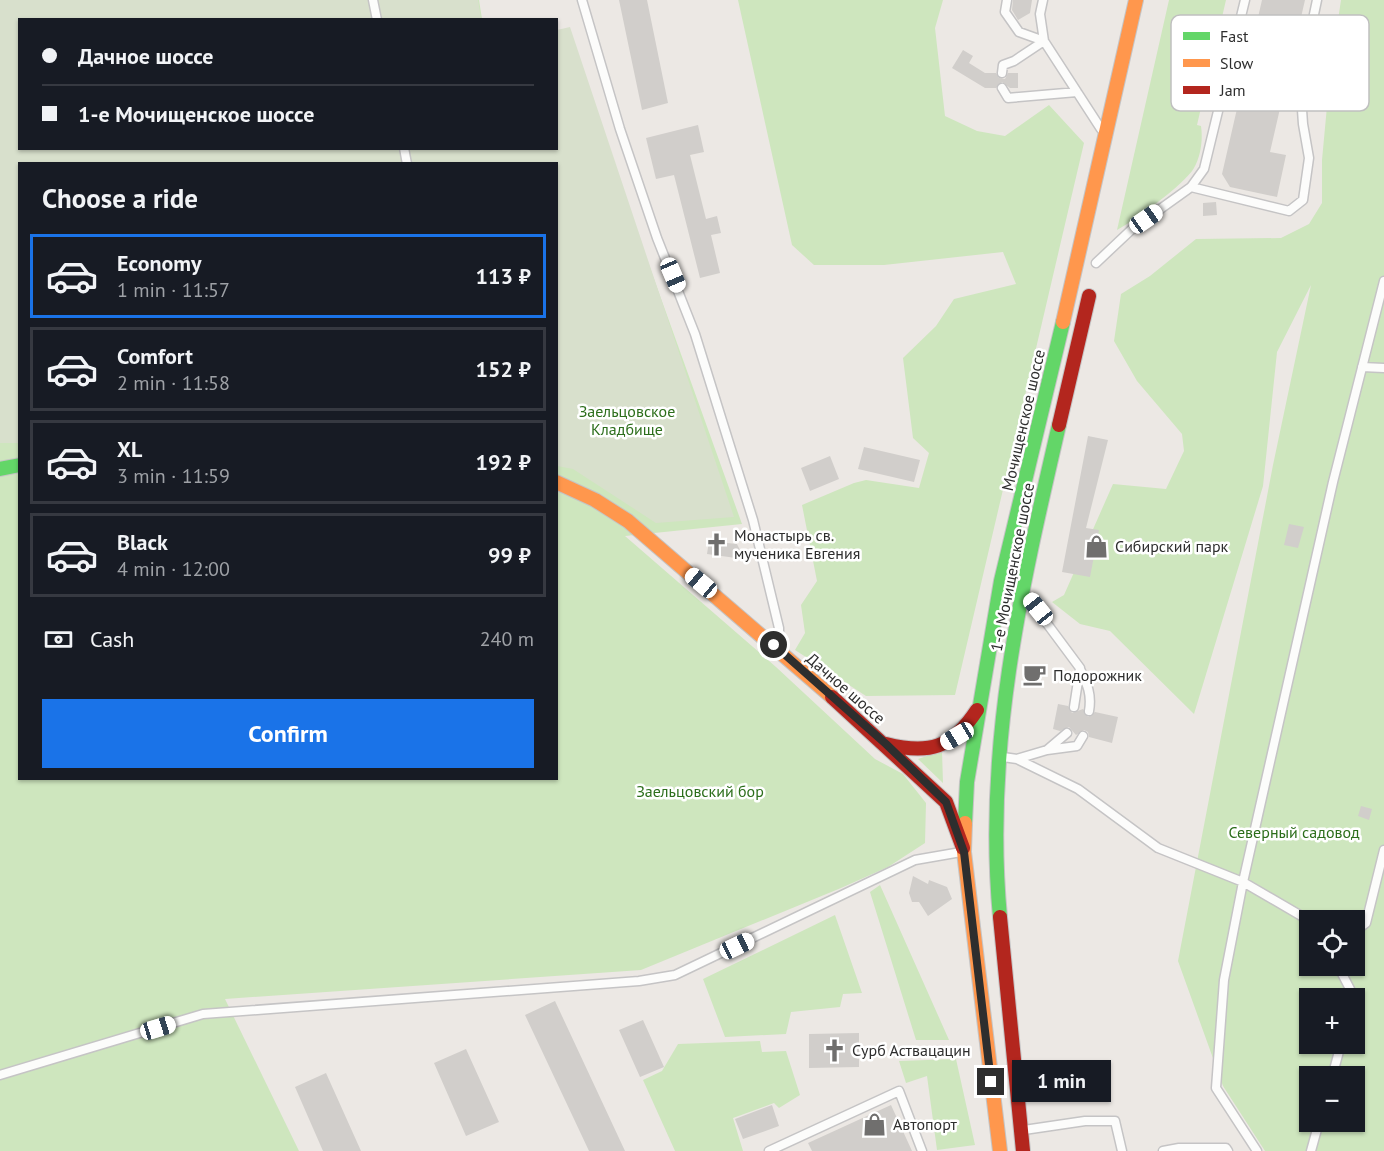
<!DOCTYPE html>
<html lang="en">
<head>
<meta charset="utf-8">
<style>
	body { margin:0; font-family:"PT Sans",sans-serif; background:#20242c; color:#f1f3f6; height:100vh; display:flex; flex-direction:column; font-size:22px; white-space:nowrap }
	* { box-sizing:border-box; margin:0 }
	p { font-size:20px; color:#9ea1a6 }
	.icon { flex:none; width:33px; height:33px; fill:none; stroke:currentColor; stroke-width:2; stroke-linecap:round; stroke-linejoin:round }
	.map { position:relative; flex:1; overflow:hidden }
	.side { position:absolute; left:18px; top:162px; width:540px; height:618px; display:flex; flex-direction:column; background:#171b24; border-radius:0px; box-shadow:0 2px 4px #0004 }
	.side>* { flex:none }
	.guide { position:absolute; left:18px; top:18px; width:540px; height:132px; border-radius:0px; box-shadow:0 2px 4px #0004; display:grid; align-content:center; height:132px; padding:0 24px; background:#171b24 }
	.fabs { position:absolute; left:1299px; top:910px; display:grid; gap:12px }
	.fabs a { display:grid; place-items:center; width:66px; height:66px; border-radius:0px; background:#171b24; box-shadow:0 2px 4px #0004; font-size:30px }
	.end { position:absolute; width:27px; height:27px; margin:-14px; border:8px solid #2e2e2e; background:#fff; box-shadow:0 0 0 3px #fff }
	.from { border-radius:50% }
	.bubble { position:absolute; height:42px; border-radius:0px; background:#171b24; box-shadow:0 2px 4px #0004; font-size:20px; font-weight:600; line-height:42px; text-align:center }
	.car { position:absolute; width:18px; height:36px; margin:-18px -9px; border-radius:8px; box-shadow:0 0 4px 2px #0007; background:linear-gradient(#fff 24%,#345 0 40%,#fff 0 76%,#345 0 86%,#fff 0) }
	.guide b { display:flex; align-items:center; gap:21px; height:57px; font-size:22px }
	.guide b+b { border-top:2px solid #363941 }
	.guide i { width:15px; height:15px; background:#f1f3f6 }
	ul { padding:0; list-style:none }
	li { display:flex; align-items:center; gap:18px; height:84px; margin:0 12px 9px; padding:0 12px; border:3px solid #363941; border-radius:0px }
	li div { flex:1 }
	li b { display:block; font-size:22px }
	li em { font-style:normal; font-weight:600 }
	li.on { border-color:#1a73e8 }
	li>.icon { width:54px; height:54px; stroke-width:1.5 }
	h2 { padding:0 24px; font-size:27px; line-height:72px }
	.pay { display:flex; align-items:center; gap:15px; height:66px; padding:0 24px; font-size:22px }
	.pay p { margin-inline-start:auto }
	.button { display:flex; gap:12px; margin-top:auto; padding:12px 24px }
	.button a { flex:1; height:69px; border-radius:0px; background:#1a73e8; color:#fff; font-size:24px; font-weight:600; line-height:69px; text-align:center }
	.map>svg:first-child { display:block }
	.green { fill:#cee6be; fill-rule:evenodd }
	.cemetery { fill:#d8e0cc }
	.building { fill:#d1cecb }
	.lines { fill:none; stroke-linecap:round; stroke-linejoin:round }
	.lane-casing { stroke:#c5c4c5; stroke-width:11 }
	.fast-casing { stroke:#c5c4c5; stroke-width:16 }
	.slow-casing { stroke:#c5c4c5; stroke-width:16 }
	.jam-casing { stroke:#c5c4c5; stroke-width:16 }
	.lane { stroke:#fcfcfb; stroke-width:8 }
	.fast { stroke:#63d668; stroke-width:14 }
	.slow { stroke:#ff974d; stroke-width:14 }
	.jam { stroke:#b3261e; stroke-width:14 }
	.route { stroke:#2e2e2e; stroke-width:8 }
	.labels { text-anchor:middle; dominant-baseline:central; stroke-width:5; stroke-linejoin:round; paint-order:stroke }
	.park-label { font-size:16px; fill:#2c6e1b; stroke:#fff }
	.street-label { font-size:16px; fill:#2e2e2e; stroke:#fff }
	.poi-label { font-size:16px; fill:#2e2e2e; stroke:#fff; text-anchor:start }
	.key { fill:#fff; stroke:#c0c0c0; stroke-width:1.5 }
	.key-label { font-size:16px; fill:#2e2e2e }
</style>
</head>
<body>
<div class="map">
<svg width="1384" height="1151" viewBox="0 0 1384 1151">
	<rect width="100%" height="100%" fill="#ece8e4"/>
	<path class="green" d="M0,0h479l3,19 -462,1v128h536l10,-114 176,490 -117,12 151,131 99,92 28,15 23,29 -1,40 -37,24 -47,21 -200,82 -416,29 74,152h-299zM20,164h536v614h-536z
		M738,0h205l-8,28 10,88 32,15 28,5 44,-31 35,38 -129,552 -89,1 -71,-46 10,-17 -4,-28 16,-24 -15,-76 52,-22 12,-3 53,8 10,-35 -16,-15 -10,-80 33,-32 18,-27 62,-15 -13,-32 -119,13h-70l-22,-20z
		M1169,0h57l-29,125 4,1c2,13 0,30 -7,42 -10,17 -58,51 -77,62z
		M1341,0h43v1151h-119l-42,-65 -45,-125 95,-496 38,-180 -34,67 -14,134 -69,228 -84,-83 -30,-7 -28,-22 12,-7 49,-111 53,5 18,-38 -2,-17 -45,-53 -23,-40 7,-47 29,-18 46,-37 85,-1 28,-14 13,-21v-43l8,-86zM1310,921h44v45h-44zM1310,999h44v45h-44zM1310,1077h44v45h-44z
		M942,751l1,32 -25,-24z
		M880,885l69,155h-33l-46,-148z
		M835,915l27,78 -19,1 -3,13 -49,5 -5,22 -61,3 -22,-58z
		M760,1041l2,11 24,-1 14,44 -21,13 -5,-5 -41,15 10,33h-68l-32,-71 19,-9 16,-27z
		M956,1059l19,86 -38,5 -10,-74 -21,7 -7,-22z"/>
	<path class="cemetery" d="M0,0h478l3,19 -461,1v128h536l1,-118 13,-3 164,490 -78,6 -83,-54 -16,-3 -1,-302h-536l-1,279h-19z"/>
	<path class="building" d="M619,0h28l21,103 -26,7z
		M1013,0h19l-2,13 -12,7 -6,-10z
		M1262,0h43l-35,152 16,3 -9,42 -47,-10 -8,-13z
		M963,50l10,6 -4,7 16,10h11l3,5 6,1 3,-6h10v15h-8l-8,-6 -6,6h-11l-33,-20z
		M698,125l6,27 -14,3 16,64 11,-3 4,17 -10,2 9,38 -20,5 -26,-103 -18,4 -10,-41z
		M1216,202l1,13 -14,1v-13z
		M1088,436l20,4 -22,88 13,2 -9,47 -28,-5z
		M864,447l56,13 -6,22 -56,-13z
		M830,456l9,23 -29,12 -9,-23z
		M1289,524l15,3 -6,21 -14,-3z
		M709,541l28,3 4,8 -1,4 -4,2 -29,-4z
		M1058,704l10,2 4,7 11,-4 5,8 7,-5 23,5 -6,26 -23,-6 -1,-5 -4,-2 -8,5 -7,-8 -9,4 -7,-2z
		M1361,806l11,3 -3,11 -11,-4z
		M913,876l15,8 1,-4 18,7 5,12 -24,17 -9,-14h-7l-3,-9z
		M555,1001l70,150h-36l-64,-136z
		M643,1020l21,47 -24,10 -21,-47z
		M859,1033v34l-50,1v-34z
		M466,1049l33,73 -33,14 -32,-73z
		M326,1073l35,78h-38l-28,-64z
		M772,1105l7,21 -36,13 -8,-20z
		M891,1105l21,46h-100l-4,-8z"/>
	<g class="lines">
		<defs>
			<path id="lane" d="M373,0l4,20
				M582,0l38,129 37,109 38,96 58,186 26,108v9l-4,6
				M1007,0l-2,12 14,20 25,9
				M1043,0l-3,14 4,27 57,88
				M1002,73l1,-8 11,-4 30,-20
				M1002,88l6,10 69,-6
				M404,148l3,16
				M1191,187l98,24 14,-11 6,-42 -6,-34 -3,-43 17,-81
				M1096,263l35,-33 60,-43 13,-18 41,-169
				M1362,367l22,1
				M1025,594l55,74 -6,39
				M1080,669c7,15 12,25 9,42
				M1047,750l30,-4 6,-10
				M1003,757l14,2 61,30 80,59 85,34 67,39
				M1017,759l30,-9 20,-17
				M1354,932l12,-9 18,-73
				M1338,966l12,23 -1,10
				M0,1075l203,-61 436,-33 36,-6 240,-115 46,-8
				M1332,1077l9,-33
				M1024,1130l61,-9h30l7,30
				M769,1151l130,-60 23,60
				M1163,1151l16,-3h47l2,3
				M1257,1151l-41,-63 8,-108 19,-98 90,-400 51,-201
				M1311,1151l8,-29"/>
			<path id="fast" d="M0,469l20,-4
				M965,823l2,-41 34,-201 62,-259
				M1000,917c-16,-170 21,-328 59,-492"/>
			<path id="slow" d="M1063,322l73,-322
				M556,482l39,18 33,21 204,176
				M965,823l-1,29 36,299"/>
			<path id="jam" d="M1059,425l30,-129
				M832,697l114,105 17,46
				M886,744c43,11 66,4 91,-34
				M1000,917l23,234"/>
		</defs>
		<use href="#lane" class="lane-casing"/>
		<use href="#fast" class="fast-casing"/>
		<use href="#slow" class="slow-casing"/>
		<use href="#jam" class="jam-casing"/>
		<use href="#lane" class="lane"/>
		<use href="#fast" class="fast"/>
		<use href="#slow" class="slow"/>
		<use href="#jam" class="jam"/>
	</g>
	<g class="lines">
		<path class="route" d="M774,645l112,99 60,58 18,50 27,230"/>
	</g>
	<defs>
		<symbol id="church-bare" viewBox="-9 -9 18 18"><path d="M-1.2-6h2.4v3.5h3.3v2.4h-3.3V6h-2.4V-.1h-3.3v-2.4h3.3Z" fill="#706f6e" stroke="#fff" stroke-width="2.5" paint-order="stroke"/></symbol>
		<symbol id="shop-bare" viewBox="-9 -9 18 18"><path d="M-5-2.5h2.3a2.7 3.5 0 0 1 5.4 0H5L5.5 6h-11ZM-1.5-2.5h3a1.5 2.3 0 0 0-3 0Z" fill="#706f6e" stroke="#fff" stroke-width="2.5" paint-order="stroke"/></symbol>
		<symbol id="cafe-bare" viewBox="-9 -9 18 18"><path d="M-5.5-4.5H6V0H3Q3 3.5 0 3.5H-2.5Q-5.5 3.5-5.5 0ZM3-3.2v2h1.7v-2ZM-6 4.5H4V6H-6Z" fill="#706f6e" stroke="#fff" stroke-width="2.5" paint-order="stroke"/></symbol>
	</defs>
	<g fill-rule="evenodd">
		<use href="#church-bare" x="700" y="528" width="33" height="33"/>
		<use href="#shop-bare" x="1080" y="530" width="33" height="33"/>
		<use href="#cafe-bare" x="1018" y="658" width="33" height="33"/>
		<use href="#church-bare" x="818" y="1034" width="33" height="33"/>
		<use href="#shop-bare" x="858" y="1108" width="33" height="33"/>
	</g>
	<g class="labels">
		<g class="park-label">
			<text x="627" y="411">Заельцовское<tspan x="627" dy="18">Кладбище</tspan></text>
			<text x="700" y="791">Заельцовский бор</text>
			<text x="1294" y="832">Северный садовод</text>
		</g>
		<g class="street-label">
			<text transform="translate(1023 420) rotate(-77)">Мочищенское шоссе</text>
			<text transform="translate(1012 567) rotate(-79)">1-е Мочищенское шоссе</text>
			<text transform="translate(846 688) rotate(41)">Дачное шоссе</text>
		</g>
		<g class="poi-label">
			<text x="734" y="535">Монастырь св.<tspan x="734" dy="18">мученика Евгения</tspan></text>
			<text x="1115" y="546">Сибирский парк</text>
			<text x="1053" y="675">Подорожник</text>
			<text x="852" y="1050">Сурб Аствацацин</text>
			<text x="893" y="1124">Автопорт</text>
		</g>
	</g>
	<rect x="1171" y="15" width="198" height="96" rx="9" class="key"/>
	<rect x="1183" y="32" width="27" height="8" fill="#63d668"/>
	<rect x="1183" y="59" width="27" height="8" fill="#ff974d"/>
	<rect x="1183" y="86" width="27" height="8" fill="#b3261e"/>
	<g class="key-label">
		<text x="1220" y="42">Fast</text>
		<text x="1220" y="69">Slow</text>
		<text x="1220" y="96">Jam</text>
	</g>
</svg>
<div class="fabs">
<a><svg class="icon" aria-label="locate" viewBox="0 0 24 24"><circle cx="12" cy="12" r="6"/><path d="M12 2v4M12 18v4M2 12h4M18 12h4"/></svg></a>
<a>+</a>
<a>−</a>
</div>
<i class="end from" style="left:774px;top:645px"></i>
<i class="end" style="left:991px;top:1082px"></i>
<div class="bubble" style="left:1012px;top:1060px;width:99px">1 min</div>
<i class="car" style="left:1146px;top:219px;rotate:55deg"></i>
<i class="car" style="left:673px;top:275px;rotate:157deg"></i>
<i class="car" style="left:701px;top:583px;rotate:310deg"></i>
<i class="car" style="left:1038px;top:609px;rotate:321deg"></i>
<i class="car" style="left:957px;top:736px;rotate:239deg"></i>
<i class="car" style="left:737px;top:946px;rotate:65deg"></i>
<i class="car" style="left:158px;top:1028px;rotate:73deg"></i>
<div class="guide">
<b><i class="from"></i>Дачное шоссе</b>
<b><i></i>1-е Мочищенское шоссе</b>
</div>
<section class="side">
<h2>Choose a ride</h2>
<ul>
<li class="on"><svg class="icon" aria-label="car" viewBox="0 0 24 24"><path d="M5 17H2v-5l4-1 3-4h7l3 4 3 1v5h-3M9 17h6M6 11h13"/><circle cx="7" cy="17" r="2"/><circle cx="17" cy="17" r="2"/></svg><div><b>Economy</b><p>1 min · 11:57</p></div><em>113 ₽</em></li>
<li><svg class="icon" aria-label="car" viewBox="0 0 24 24"><path d="M5 17H2v-5l4-1 3-4h7l3 4 3 1v5h-3M9 17h6M6 11h13"/><circle cx="7" cy="17" r="2"/><circle cx="17" cy="17" r="2"/></svg><div><b>Comfort</b><p>2 min · 11:58</p></div><em>152 ₽</em></li>
<li><svg class="icon" aria-label="car" viewBox="0 0 24 24"><path d="M5 17H2v-5l4-1 3-4h7l3 4 3 1v5h-3M9 17h6M6 11h13"/><circle cx="7" cy="17" r="2"/><circle cx="17" cy="17" r="2"/></svg><div><b>XL</b><p>3 min · 11:59</p></div><em>192 ₽</em></li>
<li><svg class="icon" aria-label="car" viewBox="0 0 24 24"><path d="M5 17H2v-5l4-1 3-4h7l3 4 3 1v5h-3M9 17h6M6 11h13"/><circle cx="7" cy="17" r="2"/><circle cx="17" cy="17" r="2"/></svg><div><b>Black</b><p>4 min · 12:00</p></div><em>99 ₽</em></li>
</ul>
<div class="pay"><svg class="icon" aria-label="cash" viewBox="0 0 24 24"><path d="M3 7h18v10H3z"/><circle cx="12" cy="12" r="2"/></svg>Cash<p>240 m</p></div>
<div class="button"><a>Confirm</a></div>
</section>
</div>
</body>
</html>
